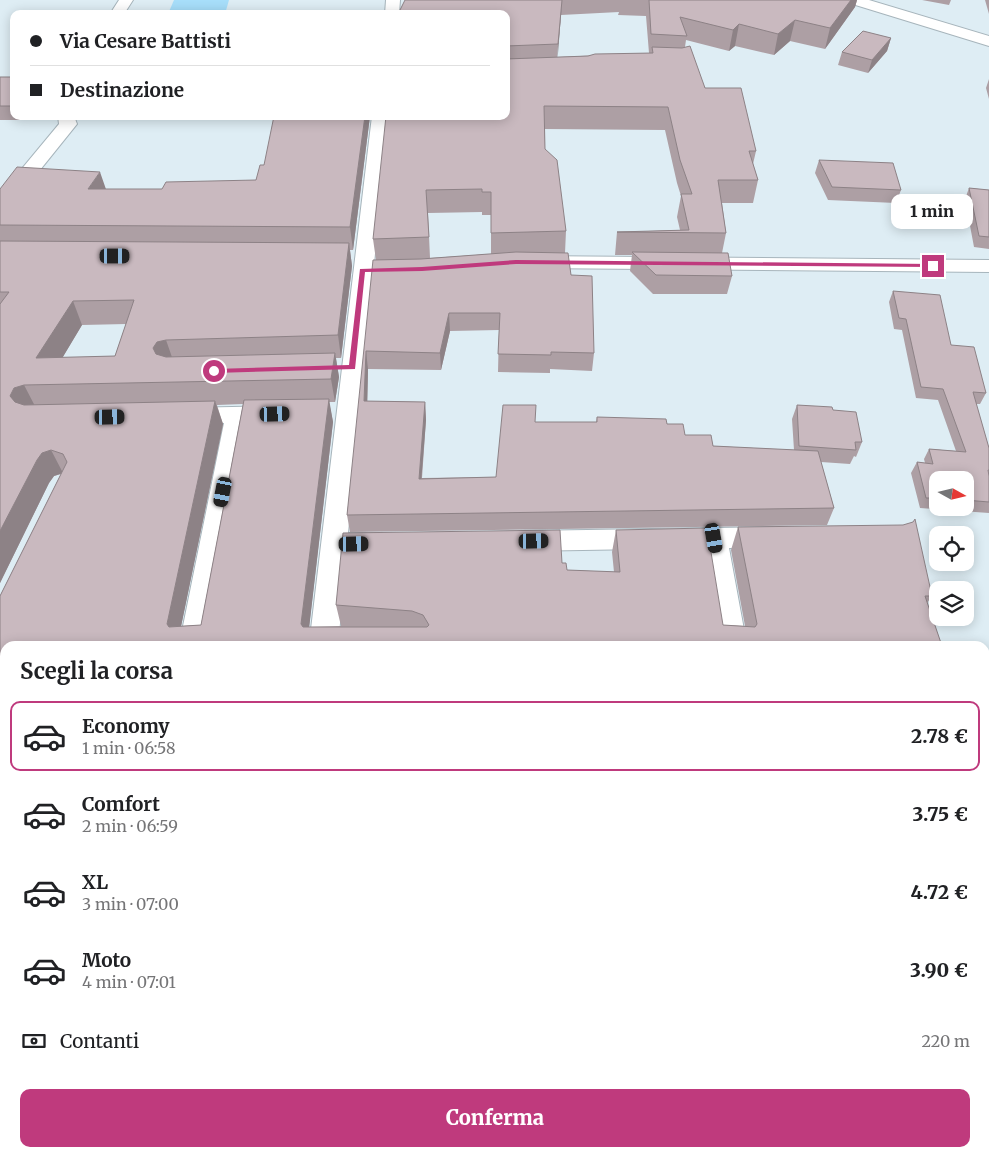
<!DOCTYPE html>
<html lang="it">
<head>
<meta charset="utf-8">
<style>
	body { margin:0; font-family:Merriweather,serif; background:#f2f2f2; color:#202124; height:100vh; display:flex; flex-direction:column; font-size:19px; white-space:nowrap }
	* { box-sizing:border-box; margin:0 }
	p { font-size:16px; color:#757577 }
	.icon { flex:none; width:28px; height:28px; fill:none; stroke:currentColor; stroke-width:2; stroke-linecap:round; stroke-linejoin:round }
	.map { position:relative; flex:1; overflow:hidden }
	.panel { position:absolute; left:0px; top:641px; width:990px; height:516px; display:flex; flex-direction:column; background:#fff; border-radius:15px 15px 0 0; box-shadow:0 2px 12px #0003 }
	.panel>* { flex:none }
	.top-card { position:absolute; left:10px; top:10px; width:500px; height:110px; border-radius:10px; box-shadow:0 2px 12px #0003; display:grid; align-content:center; height:110px; padding:0 20px; background:#fff }
	.needle { width:32px; rotate:98deg }
	.buttons { position:absolute; left:929px; top:471px; display:grid; gap:10px }
	.buttons a { display:grid; place-items:center; width:45px; height:45px; border-radius:10px; background:#fff; box-shadow:0 2px 12px #0003; font-size:25px }
	.end { position:absolute; width:22px; height:22px; margin:-11px; border:6px solid #bf3a7d; background:#fff; box-shadow:0 0 0 2px #fff }
	.from { border-radius:50% }
	.bubble { position:absolute; height:35px; border-radius:10px; background:#fff; box-shadow:0 2px 12px #0003; font-size:16px; font-weight:800; line-height:35px; text-align:center }
	.car { position:absolute; width:15px; height:30px; margin:-15px -8px; border-radius:6px; box-shadow:0 0 4px 1px #0007; background:linear-gradient(#222 24%,#8ab4d8 0 40%,#222 0 76%,#8ab4d8 0 86%,#222 0) }
	.top-card b { display:flex; align-items:center; gap:18px; height:48px; font-size:19px }
	.top-card b+b { border-top:1px solid #e0e0e0 }
	.top-card i { width:12px; height:12px; background:#202124 }
	ul { padding:0; list-style:none }
	li { display:flex; align-items:center; gap:15px; height:70px; margin:0 10px 8px; padding:0 10px; border:2px solid transparent; border-radius:10px }
	li div { flex:1 }
	li b { display:block; font-size:19px }
	li em { font-style:normal; font-weight:800 }
	li.selected { border-color:#bf3a7d }
	li>.icon { width:45px; height:45px; stroke-width:1.5 }
	h2 { padding:0 20px; font-size:22px; line-height:60px }
	.pay { display:flex; align-items:center; gap:12px; height:55px; padding:0 20px; font-size:19px }
	.pay p { margin-inline-start:auto }
	.primary-button { display:flex; gap:10px; margin-top:auto; padding:10px 20px }
	.primary-button a { flex:1; height:58px; border-radius:10px; background:#bf3a7d; color:#fff; font-size:20px; font-weight:800; line-height:58px; text-align:center }
	.map>svg:first-child { display:block }
	.green { fill:#a7defa }
	.lines { fill:none; stroke-linecap:round; stroke-linejoin:round }
	.street-casing { stroke:#a7b5bc; stroke-width:2 }
	.secondary-casing { stroke:#a7b5bc; stroke-width:2 }
	.street { fill:#fff; fill-rule:evenodd }
	.secondary { fill:#fff; fill-rule:evenodd }
	.wall { fill:#ad9fa4; fill-rule:evenodd }
	.shaded-wall { fill:#8d8286 }
	.building { fill:#c9b9bf; stroke:#8d8286; fill-rule:evenodd }
	.route { fill:#bf3a7d }
</style>
</head>
<body>
<div class="map">
<svg width="989" height="1157" viewBox="0 0 989 1157">
	<rect width="100%" height="100%" fill="#deedf4"/>
	<path class="green" d="M174,0h55l-4,14h-57z"/>
	<g class="lines">
		<defs>
			<path id="street" d="M119,0h14l-9,14h-14z
				M386,0h14l-1,14h-14z
				M58,116h16l3,8 -70,87 -7,2v-18l59,-71z
				M372,116h16l-14,148 35,-1 7,2 3,4 -3,4 -43,3 -25,257h32l9,3 4,7 -4,7 -9,3 -34,1 -8,92h-29z
				M531,256l458,4v12l-458,-4 -7,-2 -3,-4 3,-4z
				M278,406l8,2 4,6 -4,6 -8,2 -30,1 -40,223h-29l45,-223 -40,1 -8,-2 -4,-6 4,-6 8,-2z
				M772,527l9,3 4,7 -4,7 -9,3 -43,1 18,98h-29l-16,-98 -179,3 -9,-3 -4,-7 4,-7 9,-3z
				M985,655h4v26h-4z
				M985,710l4,2v37l-4,-2z
				M732,1152h67l-2,5h-66z"/>
			<path id="secondary" d="M847,0h22l120,36v10l-140,-43z
				M0,978h5v38h-5z
				M985,1126h4v31h-20l-2,-5h18z
				M256,1152h40v5h-40z
				M810,1152h40l1,5h-40z"/>
		</defs>
		<use href="#street" class="street-casing"/>
		<use href="#secondary" class="secondary-casing"/>
		<use href="#street" class="street"/>
		<use href="#secondary" class="secondary"/>
	</g>
	<path class="wall" d="M405,0h452l-2,7 -30,42 -35,-8 -16,14 -39,-9 -6,5 -43,-11 -1,7 20,41 51,63 -3,13 5,16 -5,23h-31l4,30 -4,20 10,23 -5,18h-74l-23,-23 2,-16h-17l2,-23 63,-2 -3,-13 4,-21 -4,-13 -12,-53 -120,-1v20l21,82 -1,22 6,22 23,78 -2,18 -42,-2v4l-52,-1 1,-42 -49,1 -9,39 -73,-1 -1,32 58,1 1,18 -4,58 74,-1 39,-55h61l1,-5 70,7 18,11 28,11 81,4 -2,-31 5,-14 36,5 29,32 -6,15 -2,-1 -4,8 -29,-2 13,46 -7,17 -477,7 -3,-17 29,-255 -3,-21 133,-123v-102zM619,12l-1,3 28,1 3,37 -92,4 4,-42zM482,212v3h9v39l-61,4 -2,-45z
		M922,0h29l-2,5z
		M985,0h4v14z
		M891,38l-4,13 -19,22 -30,-8 4,-13z
		M0,77h14v39h27l-2,4h-39z
		M989,79v20l-3,-11z
		M370,116l-17,134h-3l2,16 -11,92h-5l3,19 -4,25h-6l4,20 -24,205 32,-1 -5,-21 226,-42 5,7 47,2 -2,-20 4,-22 107,95 22,1 -14,-76 7,-23 194,69 -5,7 15,43h-937v120h-5v-170l61,-122 -7,2 -5,7 -49,100v-394h162l94,-9 8,-15zM126,324l-11,32 -53,2 20,-33zM243,404l-42,221 -20,1 42,-202 -6,-19z
		M819,160l82,30 -5,13 -68,-3 -13,-27z
		M969,188l20,2v59l-15,-2 -9,-48z
		M893,291l58,54 35,48 -6,11h-4l13,44v65l-69,-5 -9,-35 6,-11 8,1 -1,-4 5,-10 27,2 -18,-51 -22,-2 -14,-68 -8,-1 -5,-27zM938,480h27v28h-27z
		M0,799h5v164h-5z
		M985,836h4v85h-4z
		M985,936l4,13v151l-4,-1z"/>
	<path class="shaded-wall" d="M562,0l-1,15 -4,51 1,-22z
		M851,0h6l-2,7 -30,42 5,-21z
		M795,20l-5,21 -16,14 4,-21z
		M739,24l-4,22 -6,5 4,-21z
		M891,38l-4,13 -19,22 4,-13z
		M365,116h5l-17,134 -3,-23z
		M100,172l8,23 -20,-6z
		M349,243l3,23 -11,92 -3,-23z
		M73,301l9,24 -34,57 -12,-24z
		M449,313l1,18 -9,39 -1,-17z
		M166,340l8,23 -13,8 -8,-23 4,-6z
		M366,351l2,18 -1,49 -3,-17z
		M335,353l4,24 -4,25 -4,-23z
		M24,385l12,23 -14,11 -12,-23 4,-8z
		M329,399l4,23 -26,224 -6,-22z
		M215,401l8,23 -46,222 -10,-22z
		M425,402l1,18 -6,76 -1,-17z
		M51,450l12,23 -9,3 -5,7 -49,100v-52l37,-71 5,-7z
		M4,729l1,1v26l-5,-5v-14z
		M245,1152h9v3l4,2h-10z"/>
	<path class="building" d="M405,0h157l-4,44 -52,2v-32h-108z
		M649,0h202l-21,28 -35,-8 -17,14 -39,-10 -6,6 -53,-13 7,19 -36,-2z
		M863,31l28,7 -19,22 -30,-8z
		M690,46l15,42h36l15,63h-7l9,29h-40l8,53 -109,-1 72,-2 -8,-36h11l-12,-34 -12,-53 -124,-1 1,43 12,11 9,71 -75,2v-41h-9v-3l-56,1 3,47 -56,2 13,-123h120v-57l82,-3 7,-2 58,-1 -1,-6 30,1z
		M0,77h14v29h-14z
		M274,116h91l-15,111 -350,-2v-36l17,-22 83,5 -12,17h74l4,-7 90,-2 4,-15h4z
		M819,160l74,3 8,27 -69,-3z
		M969,188l20,2v47l-10,-1z
		M0,241l349,2 -11,92 -172,5 -9,2 -4,6 3,6 10,3 169,-4 -4,26 -307,6 -10,3 -4,8 5,6 9,3 191,-4 -48,223 2,3 32,-2 43,-225 85,-1 -28,225 2,3h124l2,-2 -6,-10 -11,-4 -76,-6 7,-72 217,-3 2,33h4l1,7 53,2 -4,-42 91,-2 16,97 32,2 2,-3 -19,-97 165,-2 10,-3 2,-3 17,77h-7l17,50h-937v83h-1l-4,8v-141l67,-134 -4,-8 -12,-4 -9,3 -5,7 -37,71v-227l9,-12h-9zM134,300l-19,56 -79,2 37,-57z
		M516,252l52,1 3,22 21,1 2,77 -43,-1v3l-53,-1 2,-41h-51l-9,40 -74,-2 -2,50 61,1 -6,77 77,-2 7,-72h33l-1,17h62v-5l69,2 1,5h16l2,11h26l2,11 105,5 16,57 -487,7 26,-255 48,-1z
		M632,252l96,1 4,23 -76,-1z
		M893,291l47,4 11,50 23,2 12,46 -13,-1 16,56v22h-1l1,6v26l-24,-2v-20h-27v18h-12l-9,-36 16,2 -4,-15 37,3 -23,-63 -22,-2 -15,-68 -7,-1z
		M797,405l35,2 1,3 23,2 6,30h-7l1,8 -57,-4z
		M0,799h5v149h-5z
		M985,836h4v70l-4,1z
		M985,936l4,13v141l-4,-1z
		M0,1013l5,1v138h243v5h-248z"/>
	<path class="route" d="M516,260l417,4 3,2 -3,1 -417,-3 -94,7 -57,1 -10,97 -141,4 -3,-2 3,-2 135,-4 11,-96 62,-2z"/>
</svg>
<div class="buttons">
<a><svg class="needle" viewBox="-14 -14 28 28"><path d="M0-13l5 13h-10z" fill="#e53935"/><path d="M0 13l5-13h-10z" fill="#757577"/></svg></a>
<a><svg class="icon" aria-label="locate" viewBox="0 0 24 24"><circle cx="12" cy="12" r="6"/><path d="M12 2v4M12 18v4M2 12h4M18 12h4"/></svg></a>
<a><svg class="icon" aria-label="layers" viewBox="0 0 24 24"><path d="M12 4l9 5-9 5-9-5zM3 14l9 5 9-5"/></svg></a>
</div>
<i class="end from" style="left:214px;top:371px"></i>
<i class="end" style="left:933px;top:266px"></i>
<div class="bubble" style="left:891px;top:194px;width:82px">1 min</div>
<i class="car" style="left:115px;top:256px;rotate:90deg"></i>
<i class="car" style="left:275px;top:414px;rotate:88deg"></i>
<i class="car" style="left:110px;top:417px;rotate:89deg"></i>
<i class="car" style="left:223px;top:492px;rotate:191deg"></i>
<i class="car" style="left:714px;top:538px;rotate:170deg"></i>
<i class="car" style="left:534px;top:541px;rotate:89deg"></i>
<i class="car" style="left:354px;top:544px;rotate:89deg"></i>
<div class="top-card">
<b><i class="from"></i>Via Cesare Battisti</b>
<b><i></i>Destinazione</b>
</div>
<section class="panel">
<h2>Scegli la corsa</h2>
<ul>
<li class="selected"><svg class="icon" aria-label="car" viewBox="0 0 24 24"><path d="M5 17H2v-5l4-1 3-4h7l3 4 3 1v5h-3M9 17h6M6 11h13"/><circle cx="7" cy="17" r="2"/><circle cx="17" cy="17" r="2"/></svg><div><b>Economy</b><p>1 min · 06:58</p></div><em>2.78 €</em></li>
<li><svg class="icon" aria-label="car" viewBox="0 0 24 24"><path d="M5 17H2v-5l4-1 3-4h7l3 4 3 1v5h-3M9 17h6M6 11h13"/><circle cx="7" cy="17" r="2"/><circle cx="17" cy="17" r="2"/></svg><div><b>Comfort</b><p>2 min · 06:59</p></div><em>3.75 €</em></li>
<li><svg class="icon" aria-label="car" viewBox="0 0 24 24"><path d="M5 17H2v-5l4-1 3-4h7l3 4 3 1v5h-3M9 17h6M6 11h13"/><circle cx="7" cy="17" r="2"/><circle cx="17" cy="17" r="2"/></svg><div><b>XL</b><p>3 min · 07:00</p></div><em>4.72 €</em></li>
<li><svg class="icon" aria-label="car" viewBox="0 0 24 24"><path d="M5 17H2v-5l4-1 3-4h7l3 4 3 1v5h-3M9 17h6M6 11h13"/><circle cx="7" cy="17" r="2"/><circle cx="17" cy="17" r="2"/></svg><div><b>Moto</b><p>4 min · 07:01</p></div><em>3.90 €</em></li>
</ul>
<div class="pay"><svg class="icon" aria-label="cash" viewBox="0 0 24 24"><path d="M3 7h18v10H3z"/><circle cx="12" cy="12" r="2"/></svg>Contanti<p>220 m</p></div>
<div class="primary-button"><a>Conferma</a></div>
</section>
</div>
</body>
</html>
